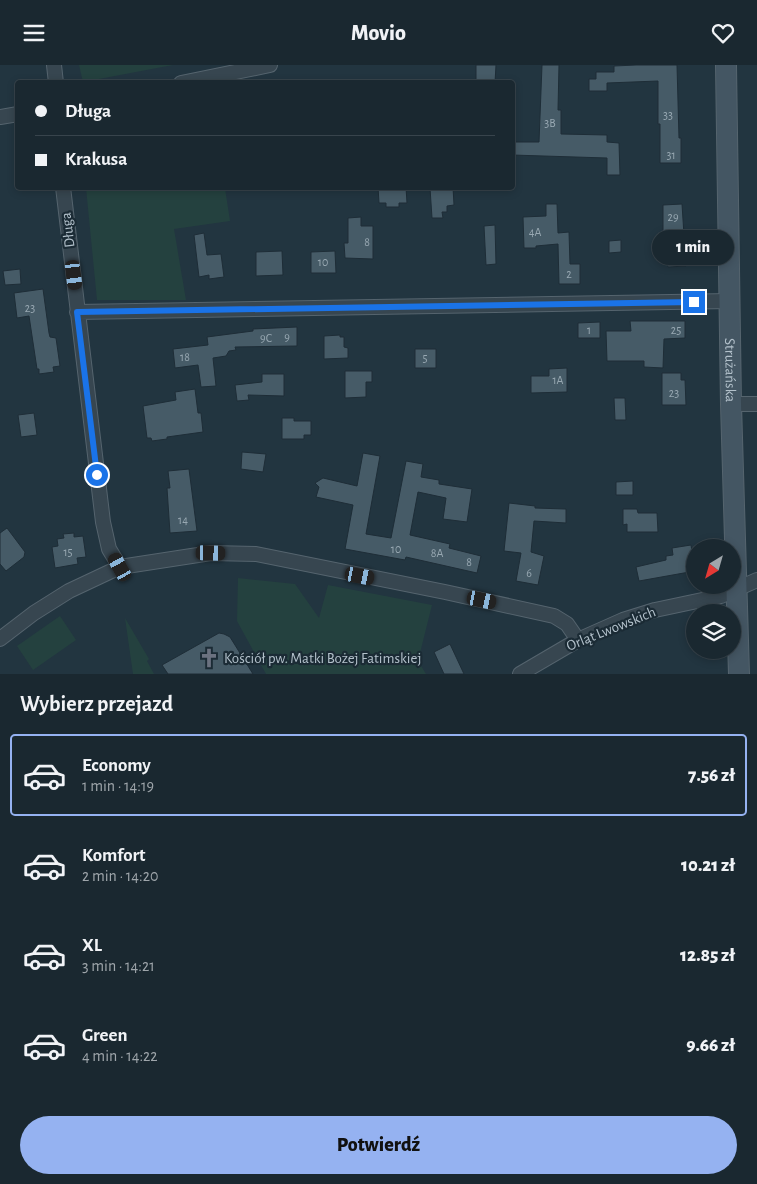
<!DOCTYPE html>
<html lang="pl">
<head>
<meta charset="utf-8">
<style>
	body { margin:0; font-family:"Alegreya Sans",sans-serif; background:#233038; color:#f1f3f6; height:100vh; display:flex; flex-direction:column; font-size:19px; white-space:nowrap }
	* { box-sizing:border-box; margin:0 }
	p { font-size:16px; color:#9fa6ab }
	.icon { flex:none; width:28px; height:28px; fill:none; stroke:currentColor; stroke-width:2; stroke-linecap:round; stroke-linejoin:round }
	.map { position:relative; height:609px; overflow:hidden }
	.drawer { display:flex; flex-direction:column; background:#1a2830; flex:1 }
	.drawer>* { flex:none }
	.hud { position:absolute; left:15px; top:15px; width:500px; height:110px; border-radius:5px; box-shadow:0 2px 8px #0003,0 0 0 1px #38444c; display:grid; align-content:center; height:110px; padding:0 20px; background:#1a2830 }
	.needle { width:32px; rotate:217deg }
	.tools { position:absolute; left:686px; top:474px; display:grid; gap:10px }
	.tools a { display:grid; place-items:center; width:55px; height:55px; border-radius:50%; background:#1a2830; box-shadow:0 2px 8px #0003,0 0 0 1px #38444c; font-size:25px }
	.end { position:absolute; width:22px; height:22px; margin:-11px; border:6px solid #1a73e8; background:#fff; box-shadow:0 0 0 2px #fff }
	.from { border-radius:50% }
	.bubble { position:absolute; height:35px; border-radius:18px; background:#1a2830; box-shadow:0 2px 8px #0003,0 0 0 1px #38444c; font-size:16px; font-weight:800; line-height:35px; text-align:center }
	.car { position:absolute; width:15px; height:30px; margin:-15px -8px; border-radius:6px; box-shadow:0 0 4px 1px #0007; background:linear-gradient(#222 24%,#8ab4d8 0 40%,#222 0 76%,#8ab4d8 0 86%,#222 0) }
	.hud b { display:flex; align-items:center; gap:18px; height:48px; font-size:19px }
	.hud b+b { border-top:1px solid #38444c }
	.hud i { width:12px; height:12px; background:#f1f3f6 }
	ul { padding:0; list-style:none }
	li { display:flex; align-items:center; gap:15px; height:82px; margin:0 10px 8px; padding:0 10px; border:2px solid transparent; border-radius:5px }
	li div { flex:1 }
	li b { display:block; font-size:19px }
	li em { font-style:normal; font-weight:800 }
	li.current { border-color:#95b2f1 }
	li>.icon { width:45px; height:45px; stroke-width:1.5 }
	h2 { padding:0 20px; font-size:22px; line-height:60px }
	.primary-button { display:flex; gap:10px; margin-top:auto; padding:10px 20px }
	.primary-button a { flex:1; height:58px; border-radius:30px; background:#95b2f1; color:#111; font-size:20px; font-weight:800; line-height:58px; text-align:center }
	header { display:flex; justify-content:space-between; align-items:center; height:65px; padding:0 20px; background:#1a2830; font-size:22px; font-weight:800 }
	.map>svg:first-child { display:block }
	.green { fill:#24413f }
	.building { fill:#465b67; stroke:#1e2d37 }
	.lines { fill:none; stroke-linecap:round; stroke-linejoin:round }
	.minor-casing { stroke:#55646e; stroke-width:16 }
	.secondary-casing { stroke:#55646e; stroke-width:22 }
	.minor { stroke:#374650; stroke-width:14 }
	.secondary { stroke:#445663; stroke-width:20 }
	.route { stroke:#1a73e8; stroke-width:6 }
	.labels { text-anchor:middle; dominant-baseline:central; stroke-width:4.5; stroke-linejoin:round; paint-order:stroke }
	.number-label { font-size:12px; fill:#98a8b2 }
	.street-label { font-size:15px; fill:#b3c1cb; stroke:#1b2b35 }
	.poi-label { font-size:15px; fill:#b3c1cb; stroke:#1b2b35; text-anchor:start }
</style>
</head>
<body>
<header><svg class="icon" aria-label="menu" viewBox="0 0 24 24"><path d="M4 6h16M4 12h16M4 18h16"/></svg>Movio<svg class="icon" aria-label="heart" viewBox="0 0 24 24"><path d="M12 20l-8-8c-3-5 5-10 8-4 3-6 11-1 8 4z"/></svg></header>
<div class="map">
<svg width="757" height="609" viewBox="0 0 757 609">
	<rect width="100%" height="100%" fill="#223540"/>
	<path class="green" d="M79,0h94l-90,17z
		M86,123h139l5,33 -56,8 12,71h-89z
		M238,513l57,6 24,34 9,-33 104,20 -14,56 8,13h-160l-29,-53z
		M60,551l16,24 -43,30 -16,-24z
		M125,553l24,41 -2,2 7,13h-21z"/>
	<path class="building" d="M476,0h20l-1,18h-19z
		M542,0h17l-1,45h3v24l46,1v7l12,1 1,32h-13v-17l-95,-3v-13h27z
		M636,0h41l2,73h2v25h-21v-39h-2v-43l-51,2v8h-18v-12h7v-7h18v-6z
		M378,122h28l1,16h-8v4h-13v-4h-7z
		M440,122h13l1,18 -7,1v6h-5l1,6h-11l-2,-30z
		M546,139h11l1,29 11,-1 1,32h10v20h-21l-1,-40 -22,2v2h-12l-1,-31 23,-1z
		M682,139l4,62 -18,1 -1,-5h-4v-57z
		M361,152v9h12v33l-28,-1 -1,-15h4v-25z
		M495,160l1,39 -10,1 -2,-39z
		M204,168l3,22 14,-1 3,23 -15,2v-4l-10,2 -5,-42z
		M621,175v12l-12,1v-12z
		M282,186l1,24 -27,1v-24z
		M335,186l1,22h-25v-21z
		M20,204l1,15 -16,1 -2,-14z
		M43,224l6,44 1,4 6,1 4,28 -7,1 1,5 -15,2v-5h-2l-8,-53 -12,2 -3,-25z
		M630,256h55v17l-21,1 -1,29 -19,-1v-6h-37l-1,-30h25z
		M600,257v16h-22v-15z
		M297,262v19l-62,1 1,3 -7,1 -3,5 -13,2 3,28 -15,1 -3,-22 -23,3 -2,-19 35,-4 -1,-8 46,-6v-2z
		M340,270v2h4v10l4,1v10l-24,1v-23z
		M415,284h21v19h-21z
		M567,303v24l-36,1v-17h18v-7z
		M345,306h27v11h-6v15l-21,1z
		M662,308h19v7h4l1,25h-24z
		M262,309h22v22l-36,-1 1,5 -12,1 -2,-16 27,-3z
		M195,324l3,24h3l2,19 -36,5v2l-15,2 -1,-3h-4l-4,-32 33,-6 -1,-8z
		M614,333h11l1,22h-11z
		M34,348l3,22 -16,2 -3,-22z
		M282,353h12v3h17v14h-7v4h-22z
		M242,387l24,2 -3,18 -22,-3z
		M363,388l17,3 -14,78 25,4 15,-77 17,3 -2,13 18,3v4l33,5 -5,33 -24,-3 3,-21 -28,-6 -8,43 40,9 -1,4 32,8 -4,17 -71,-16 -1,3 -60,-11 8,-44 -37,-8 3,-10 -4,-4 8,-5 34,8z
		M189,404l8,62 -27,2 -3,-45h3l-2,-17z
		M633,416v14h-17v-13z
		M509,438l26,3v2l31,1v14l-32,-2 -3,31 13,4 -6,29 -22,-4 5,-28 -17,-2z
		M623,444h14l1,4h19l1,19h-31v-8l-4,1z
		M7,463l18,24 -1,5 -18,14 -6,-7v-31z
		M74,468v4l9,-1 3,21 -9,1 1,6 -23,4 -3,-21 6,-1 -1,-7 7,-1 -1,-4z
		M691,480l4,26 -56,10 -3,-14 30,-7v-4l7,-1 -1,-7z
		M219,568l5,1 6,3 23,37h-85l-6,-9z
		M450,579l14,30h-20l-10,-22z"/>
	<g class="lines">
		<defs>
			<path id="minor" d="M54,0l2,18
				M181,18l89,-18
				M0,52l18,-3
				M63,122l40,335 6,27 11,18
				M77,247l653,-11
				M731,339h26
				M0,574l34,-26 35,-22 51,-24 91,-14 45,1 189,38 109,24 13,8 11,16
				M520,609l58,-34 45,-20 32,-10 66,-14 36,-16"/>
			<g id="secondary">
				<path id="s1" d="M726,0l5,339 8,270"/>
			</g>
		</defs>
		<use href="#minor" class="minor-casing"/>
		<use href="#secondary" class="secondary-casing"/>
		<use href="#minor" class="minor"/>
		<use href="#secondary" class="secondary"/>
	</g>
	<g class="lines">
		<path class="route" d="M97,410l-20,-163 617,-10"/>
	</g>
	<defs>
		<symbol id="church-bare" viewBox="-9 -9 18 18"><path d="M-1.2-6h2.4v3.5h3.3v2.4h-3.3V6h-2.4V-.1h-3.3v-2.4h3.3Z" fill="#6b7280" stroke="#1b2b35" stroke-width="2.5" paint-order="stroke"/></symbol>
	</defs>
	<g fill-rule="evenodd">
		<use href="#church-bare" x="195" y="579" width="28" height="28"/>
	</g>
	<g class="labels">
		<g class="number-label">
			<text x="668" y="50">33</text>
			<text x="550" y="58">3B</text>
			<text x="671" y="90">31</text>
			<text x="673" y="152">29</text>
			<text x="535" y="167">4A</text>
			<text x="367" y="177">8</text>
			<text x="323" y="197">10</text>
			<text x="569" y="209">2</text>
			<text x="30" y="243">23</text>
			<text x="589" y="265">1</text>
			<text x="676" y="265">25</text>
			<text x="287" y="272">9</text>
			<text x="266" y="273">9C</text>
			<text x="185" y="292">18</text>
			<text x="425" y="293">5</text>
			<text x="558" y="315">1A</text>
			<text x="674" y="328">23</text>
			<text x="183" y="455">14</text>
			<text x="396" y="484">10</text>
			<text x="68" y="487">15</text>
			<text x="437" y="488">8A</text>
			<text x="469" y="497">8</text>
			<text x="529" y="508">6</text>
		</g>
		<g class="street-label">
			<text transform="translate(68 165) rotate(-97)">Długa</text>
			<text stroke="none"><textPath href="#s1" startOffset="305">Strużańska</textPath></text>
			<text transform="translate(611 564) rotate(-22)">Orląt Lwowskich</text>
		</g>
		<g class="poi-label">
			<text x="224" y="593">Kościół pw. Matki Bożej Fatimskiej</text>
		</g>
	</g>
</svg>
<div class="tools">
<a><svg class="needle" viewBox="-14 -14 28 28"><path d="M0-13l5 13h-10z" fill="#e53935"/><path d="M0 13l5-13h-10z" fill="#9fa6ab"/></svg></a>
<a><svg class="icon" aria-label="layers" viewBox="0 0 24 24"><path d="M12 4l9 5-9 5-9-5zM3 14l9 5 9-5"/></svg></a>
</div>
<i class="end from" style="left:97px;top:410px"></i>
<i class="end" style="left:694px;top:237px"></i>
<div class="bubble" style="left:652px;top:165px;width:82px">1 min</div>
<i class="car" style="left:74px;top:210px;rotate:173deg"></i>
<i class="car" style="left:211px;top:488px;rotate:91deg"></i>
<i class="car" style="left:120px;top:502px;rotate:331deg"></i>
<i class="car" style="left:360px;top:511px;rotate:101deg"></i>
<i class="car" style="left:482px;top:535px;rotate:102deg"></i>
<div class="hud">
<b><i class="from"></i>Długa</b>
<b><i></i>Krakusa</b>
</div>
</div>
<section class="drawer">
<h2>Wybierz przejazd</h2>
<ul>
<li class="current"><svg class="icon" aria-label="car" viewBox="0 0 24 24"><path d="M5 17H2v-5l4-1 3-4h7l3 4 3 1v5h-3M9 17h6M6 11h13"/><circle cx="7" cy="17" r="2"/><circle cx="17" cy="17" r="2"/></svg><div><b>Economy</b><p>1 min · 14:19</p></div><em>7.56 zł</em></li>
<li><svg class="icon" aria-label="car" viewBox="0 0 24 24"><path d="M5 17H2v-5l4-1 3-4h7l3 4 3 1v5h-3M9 17h6M6 11h13"/><circle cx="7" cy="17" r="2"/><circle cx="17" cy="17" r="2"/></svg><div><b>Komfort</b><p>2 min · 14:20</p></div><em>10.21 zł</em></li>
<li><svg class="icon" aria-label="car" viewBox="0 0 24 24"><path d="M5 17H2v-5l4-1 3-4h7l3 4 3 1v5h-3M9 17h6M6 11h13"/><circle cx="7" cy="17" r="2"/><circle cx="17" cy="17" r="2"/></svg><div><b>XL</b><p>3 min · 14:21</p></div><em>12.85 zł</em></li>
<li><svg class="icon" aria-label="car" viewBox="0 0 24 24"><path d="M5 17H2v-5l4-1 3-4h7l3 4 3 1v5h-3M9 17h6M6 11h13"/><circle cx="7" cy="17" r="2"/><circle cx="17" cy="17" r="2"/></svg><div><b>Green</b><p>4 min · 14:22</p></div><em>9.66 zł</em></li>
</ul>
<div class="primary-button"><a>Potwierdź</a></div>
</section>
</body>
</html>
